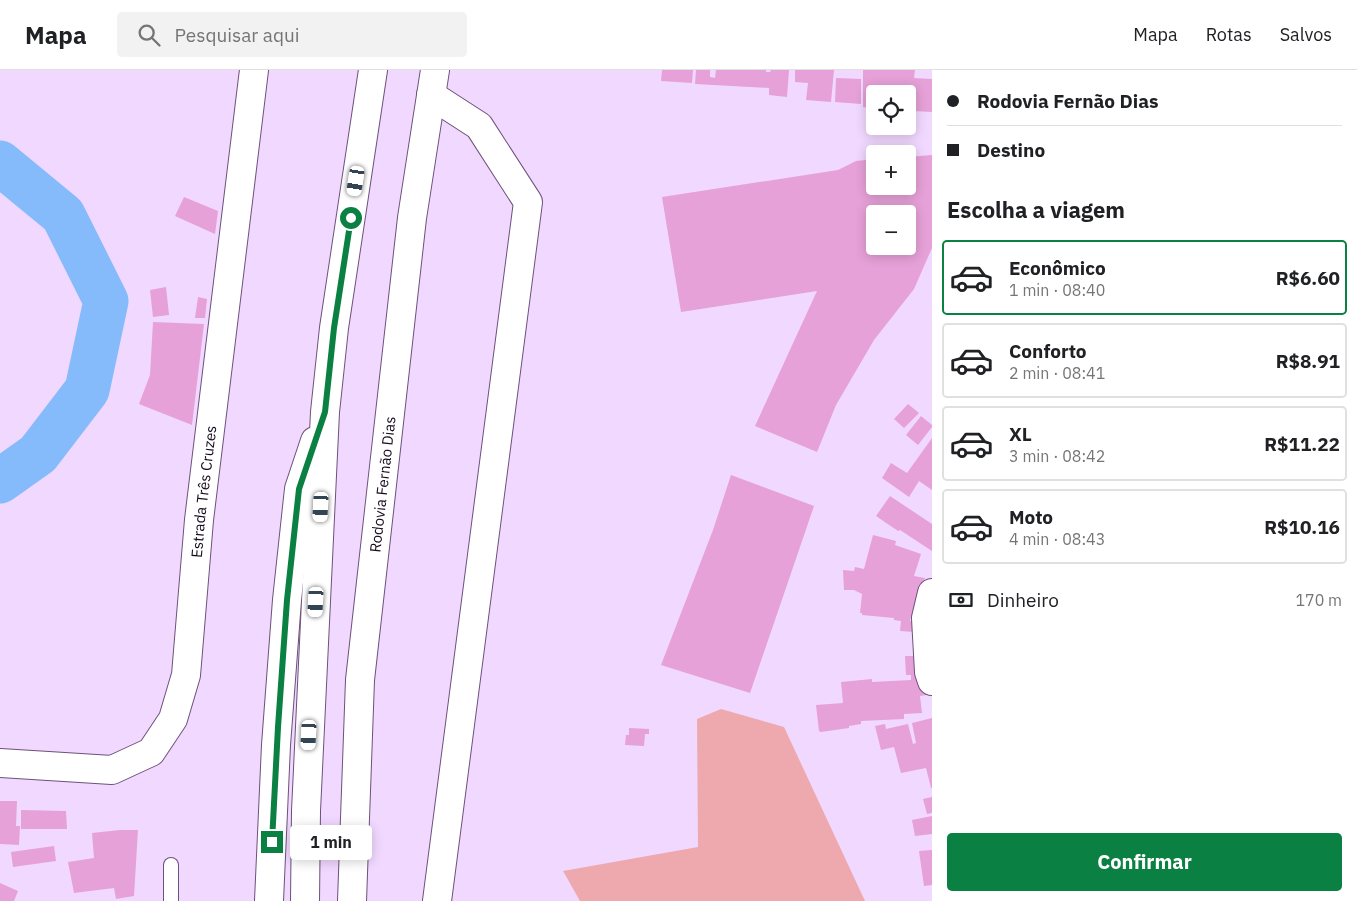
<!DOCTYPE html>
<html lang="pt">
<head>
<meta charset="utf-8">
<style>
	body { margin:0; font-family:"IBM Plex Sans",sans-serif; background:#f2f2f2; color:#202124; height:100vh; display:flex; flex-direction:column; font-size:19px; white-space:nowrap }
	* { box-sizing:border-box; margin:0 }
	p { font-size:16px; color:#757577 }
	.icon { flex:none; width:28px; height:28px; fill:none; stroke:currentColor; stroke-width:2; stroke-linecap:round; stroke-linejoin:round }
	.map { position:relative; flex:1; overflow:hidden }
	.drawer { display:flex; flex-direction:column; background:#fff; width:425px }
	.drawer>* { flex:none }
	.hud { display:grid; align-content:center; height:110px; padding:0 15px; background:#fff }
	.buttons { position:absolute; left:866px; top:15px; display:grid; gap:10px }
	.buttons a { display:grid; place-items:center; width:50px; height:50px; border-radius:5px; background:#fff; box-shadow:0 2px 12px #0003; font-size:25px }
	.end { position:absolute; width:22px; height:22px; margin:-11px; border:6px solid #0b8043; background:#fff; box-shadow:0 0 0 2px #fff }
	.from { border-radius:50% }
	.bubble { position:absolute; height:35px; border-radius:5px; background:#fff; box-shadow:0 2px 12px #0003; font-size:16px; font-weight:800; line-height:35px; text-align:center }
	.car { position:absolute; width:15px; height:30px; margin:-15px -8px; border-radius:6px; box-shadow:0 0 4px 1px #0007; background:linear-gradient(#fff 24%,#345 0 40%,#fff 0 76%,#345 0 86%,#fff 0) }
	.hud b { display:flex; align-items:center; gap:18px; height:48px; font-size:19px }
	.hud b+b { border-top:1px solid #e0e0e0 }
	.hud i { width:12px; height:12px; background:#202124 }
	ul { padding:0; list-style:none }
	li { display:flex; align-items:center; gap:15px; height:75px; margin:0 10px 8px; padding:0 5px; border:2px solid #e0e0e0; border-radius:5px }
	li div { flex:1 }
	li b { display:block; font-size:19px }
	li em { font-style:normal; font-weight:800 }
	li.active { border-color:#0b8043 }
	li>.icon { width:45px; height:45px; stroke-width:1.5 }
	h2 { padding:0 15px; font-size:22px; line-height:60px }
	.pay { display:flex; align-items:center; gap:12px; height:55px; padding:0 15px; font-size:19px }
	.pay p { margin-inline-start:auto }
	.action { display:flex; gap:10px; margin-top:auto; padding:10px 15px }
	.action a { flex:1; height:58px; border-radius:5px; background:#0b8043; color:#fff; font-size:20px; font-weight:800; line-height:58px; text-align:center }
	header { display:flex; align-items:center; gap:30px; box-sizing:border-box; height:70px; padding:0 25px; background:#fff; border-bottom:1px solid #e0e0e0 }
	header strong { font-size:24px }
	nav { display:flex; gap:28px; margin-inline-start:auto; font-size:18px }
	.search { width:350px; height:45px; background:#f2f2f2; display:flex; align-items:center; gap:12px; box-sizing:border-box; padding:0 18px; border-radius:5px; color:#757577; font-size:19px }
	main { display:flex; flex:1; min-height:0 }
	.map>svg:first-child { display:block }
	.green { fill:#eea9ae }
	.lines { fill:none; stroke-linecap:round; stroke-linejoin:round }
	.river { stroke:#85bafb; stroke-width:45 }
	.building { fill:#e6a1d8; fill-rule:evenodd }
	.lane-casing { stroke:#6d517b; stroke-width:16 }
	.street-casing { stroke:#6d517b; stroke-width:30 }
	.secondary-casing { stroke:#6d517b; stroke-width:30 }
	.highway-casing { stroke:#6d517b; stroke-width:30 }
	.lane { stroke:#fff; stroke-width:14 }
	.street { stroke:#fff; stroke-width:28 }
	.secondary { stroke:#fff; stroke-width:28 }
	.highway { stroke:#fff; stroke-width:28 }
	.route { stroke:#0b8043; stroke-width:6 }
	.labels { text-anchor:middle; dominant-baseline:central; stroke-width:4; stroke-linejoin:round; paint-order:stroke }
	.street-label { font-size:15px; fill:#170c1d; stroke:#fff }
</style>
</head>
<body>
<header>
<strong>Mapa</strong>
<div class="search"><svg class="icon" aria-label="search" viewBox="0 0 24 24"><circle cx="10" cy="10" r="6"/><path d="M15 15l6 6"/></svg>Pesquisar aqui</div>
<nav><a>Mapa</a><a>Rotas</a><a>Salvos</a></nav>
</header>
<main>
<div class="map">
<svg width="932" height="831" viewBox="0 0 932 831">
	<rect width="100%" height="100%" fill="#f1d8ff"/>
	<path class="green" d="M721,639l63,18 81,174h-285l-17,-30 135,-24 -1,-128z"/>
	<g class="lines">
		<path class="river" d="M0,93l63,52 43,86 -19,89 -49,64 -38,27"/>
	</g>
	<path class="building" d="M662,0h31l-1,13 -31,-2z
		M696,0h14v7l5,1 1,-8h50v2h4l1,-2h18l-2,27 -18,-2v-7l-74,-4z
		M795,0h39l-3,32 -25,-2 2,-17 -13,-1z
		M863,0h52l-1,8 18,1v33l-19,-1v-6h-5v-11h-33v8h-6v6l-6,-1z
		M836,8l25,1v25l-26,-2z
		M932,85v93l-18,41 -40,51 -38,65 -19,47 -62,-26 62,-135 -136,21 -19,-115 176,-27 18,-9 19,-2v27h33v-29zM875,144h33v32h-33z
		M184,127l34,14 -3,23 -40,-18z
		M166,217l3,28 -16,2 -3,-27z
		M198,227l9,2 -2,19h-10z
		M153,252l51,2 -12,101 -53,-21 11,-29z
		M908,334l11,9 -15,15 -10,-9z
		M921,346l11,9v2l-14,18 -12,-10z
		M932,368v52l-13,-9 -10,16 -27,-19 9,-15 16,10z
		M731,405l83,31 -64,187 -89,-28 52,-135z
		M890,426l42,28v27l-32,-21 -2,1 -22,-15z
		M873,465l23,6 -1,4 26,9 -7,22 11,2 -1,4 1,1 -10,33h-4l-1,5h5l-1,11 -14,-1 1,-10 -7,-1v-2l-32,-3v-2h-2l2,-19 -8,-4h-10l-1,-20 11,1 1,-4 9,2z
		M905,586h12l10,39 -7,1 2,17 -18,1v5l-43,2v3l-12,2v2l-28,4 -2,-1 -3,-26 27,-2 -2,-21 31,-3v3l39,-2v-5h-5z
		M932,648v70h-1l-5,-20 -25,5 -7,-26 -13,3 -6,-24 10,-2 1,5 22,-5 5,20 3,-1 -4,-20z
		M629,658l20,1v5h-4l-1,12 -19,-1 1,-10h3z
		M932,727v16l-5,1 -4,-15z
		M0,731h17l-1,25h4l-1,19 -19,-1z
		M21,740l45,1 1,18h-46z
		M932,746v18l-17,2 -3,-16z
		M120,760h18l-4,66 -18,3 -2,-11 -40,5 -6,-31 26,-4 -2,-25z
		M54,776l2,15 -43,6 -2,-15z
		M932,780v35l-8,1 -5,-35z
		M0,813l18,8 -4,10h-14z"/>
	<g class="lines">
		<defs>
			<path id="lane" d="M171,831v-36"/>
			<path id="street" d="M431,25l48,31 49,76 -91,699
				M932,523l-6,25 3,54 3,9"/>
			<g id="secondary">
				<path id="s1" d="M0,693l112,7 39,-18 22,-33 13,-44 13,-155 55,-450"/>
			</g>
			<g id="highway">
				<path d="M269,831l7,-156 11,-145 12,-111 16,-48"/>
				<path d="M305,831l1,-90 19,-399 9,-84 39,-258"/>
				<path id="s2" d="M352,831l8,-221 52,-462 23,-148"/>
			</g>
		</defs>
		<use href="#lane" class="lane-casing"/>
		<use href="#street" class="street-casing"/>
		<use href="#secondary" class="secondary-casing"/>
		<use href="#highway" class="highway-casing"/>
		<use href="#lane" class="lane"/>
		<use href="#street" class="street"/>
		<use href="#secondary" class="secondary"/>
		<use href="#highway" class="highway"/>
	</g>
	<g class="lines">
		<path class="route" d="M272,772l6,-115 9,-127 12,-111 26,-77 9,-84 17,-110"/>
	</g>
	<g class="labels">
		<g class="street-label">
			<text stroke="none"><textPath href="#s2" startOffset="418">Rodovia Fernão Dias</textPath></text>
			<text stroke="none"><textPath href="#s1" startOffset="425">Estrada Três Cruzes</textPath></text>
		</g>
	</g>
</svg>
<div class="buttons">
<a><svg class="icon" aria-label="locate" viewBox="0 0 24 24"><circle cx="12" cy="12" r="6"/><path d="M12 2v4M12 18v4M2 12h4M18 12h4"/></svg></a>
<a>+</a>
<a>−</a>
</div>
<i class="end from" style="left:351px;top:148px"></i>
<i class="end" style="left:272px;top:772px"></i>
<div class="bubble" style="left:290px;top:755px;width:82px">1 min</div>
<i class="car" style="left:356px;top:111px;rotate:189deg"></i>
<i class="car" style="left:321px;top:437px;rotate:183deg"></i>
<i class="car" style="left:316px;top:532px;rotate:183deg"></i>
<i class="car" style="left:309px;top:665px;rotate:183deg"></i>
</div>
<section class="drawer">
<div class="hud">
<b><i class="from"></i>Rodovia Fernão Dias</b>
<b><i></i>Destino</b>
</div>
<h2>Escolha a viagem</h2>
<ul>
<li class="active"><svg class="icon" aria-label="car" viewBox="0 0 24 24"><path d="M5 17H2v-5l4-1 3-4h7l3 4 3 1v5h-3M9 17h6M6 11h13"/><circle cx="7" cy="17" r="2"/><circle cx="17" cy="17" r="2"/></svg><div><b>Econômico</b><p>1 min · 08:40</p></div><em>R$6.60</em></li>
<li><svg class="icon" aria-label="car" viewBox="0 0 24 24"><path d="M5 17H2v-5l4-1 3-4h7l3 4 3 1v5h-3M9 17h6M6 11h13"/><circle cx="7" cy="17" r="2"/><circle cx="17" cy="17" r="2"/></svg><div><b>Conforto</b><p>2 min · 08:41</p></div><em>R$8.91</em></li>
<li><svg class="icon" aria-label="car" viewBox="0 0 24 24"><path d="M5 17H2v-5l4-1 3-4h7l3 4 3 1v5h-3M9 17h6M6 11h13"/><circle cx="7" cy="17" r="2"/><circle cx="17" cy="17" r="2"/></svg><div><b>XL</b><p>3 min · 08:42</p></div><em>R$11.22</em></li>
<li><svg class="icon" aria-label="car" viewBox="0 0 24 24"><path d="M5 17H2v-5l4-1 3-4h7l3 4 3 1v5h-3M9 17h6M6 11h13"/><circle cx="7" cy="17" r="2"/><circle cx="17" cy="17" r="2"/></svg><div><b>Moto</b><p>4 min · 08:43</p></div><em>R$10.16</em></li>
</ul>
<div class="pay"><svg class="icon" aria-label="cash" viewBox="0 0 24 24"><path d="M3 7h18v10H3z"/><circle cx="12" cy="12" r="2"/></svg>Dinheiro<p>170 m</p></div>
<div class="action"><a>Confirmar</a></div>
</section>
</main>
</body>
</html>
